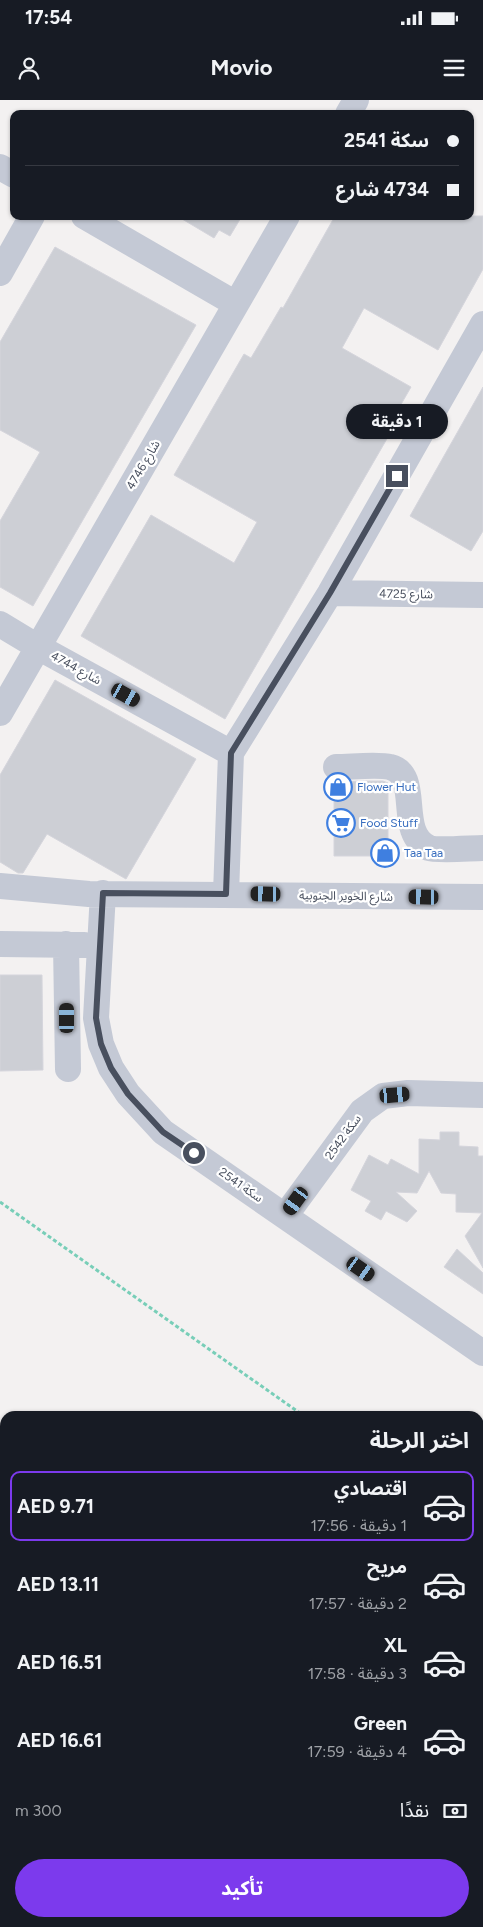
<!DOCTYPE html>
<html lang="ar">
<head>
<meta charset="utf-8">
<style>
	body { margin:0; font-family:Figtree,"Noto Sans Arabic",sans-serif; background:#242831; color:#f1f3f6; direction:rtl; height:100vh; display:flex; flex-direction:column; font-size:19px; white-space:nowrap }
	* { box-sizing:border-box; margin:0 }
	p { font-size:16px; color:#9ea1a6 }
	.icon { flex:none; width:28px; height:28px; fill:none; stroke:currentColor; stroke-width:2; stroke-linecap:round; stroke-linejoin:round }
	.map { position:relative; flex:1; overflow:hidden; direction:ltr }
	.sheet { position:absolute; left:0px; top:1311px; width:484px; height:516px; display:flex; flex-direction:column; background:#171b24; border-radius:15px 15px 0 0; box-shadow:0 1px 4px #0004; direction:rtl }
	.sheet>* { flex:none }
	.top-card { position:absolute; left:10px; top:10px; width:464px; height:110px; border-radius:10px; box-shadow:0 1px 4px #0004; direction:rtl; display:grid; align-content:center; height:110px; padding:0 15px; background:#171b24 }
	.end { position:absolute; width:22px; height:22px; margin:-11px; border:6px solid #484f5e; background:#fff; box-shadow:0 0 0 2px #fff }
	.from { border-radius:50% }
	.bubble { position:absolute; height:35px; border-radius:18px; background:#171b24; box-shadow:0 1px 4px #0004; font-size:16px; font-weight:700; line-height:35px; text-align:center; direction:rtl }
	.car { position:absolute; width:15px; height:30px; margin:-15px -8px; border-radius:6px; box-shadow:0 0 4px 1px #0007; background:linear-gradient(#222 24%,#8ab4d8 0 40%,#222 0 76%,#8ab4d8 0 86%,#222 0) }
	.top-card b { display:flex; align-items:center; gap:18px; height:48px; font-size:19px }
	.top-card b+b { border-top:1px solid #363941 }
	.top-card i { width:12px; height:12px; background:#f1f3f6 }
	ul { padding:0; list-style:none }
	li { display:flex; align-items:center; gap:15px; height:70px; margin:0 10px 8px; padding:0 5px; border:2px solid transparent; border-radius:10px }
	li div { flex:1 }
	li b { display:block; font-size:19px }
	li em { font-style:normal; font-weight:700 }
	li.current { border-color:#7c3aed }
	li>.icon { width:45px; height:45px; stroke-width:1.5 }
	h2 { padding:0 15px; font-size:22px; line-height:60px }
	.pay { display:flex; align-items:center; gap:12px; height:55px; padding:0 15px; font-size:19px }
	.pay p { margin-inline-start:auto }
	.action { display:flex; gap:10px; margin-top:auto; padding:10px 15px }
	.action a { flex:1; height:58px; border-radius:30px; background:#7c3aed; color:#fff; font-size:20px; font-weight:700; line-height:58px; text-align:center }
	.status { display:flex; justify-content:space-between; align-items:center; height:35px; padding:0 25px; background:#171b24; direction:ltr }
	.status svg { height:14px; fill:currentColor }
	header { display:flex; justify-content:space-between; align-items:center; height:65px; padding:0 15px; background:#171b24; font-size:22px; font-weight:700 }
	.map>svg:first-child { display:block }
	.building { fill:#cdcfd5; stroke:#d5d5dc }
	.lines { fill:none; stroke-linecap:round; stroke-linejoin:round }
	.highway-casing { stroke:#7481ab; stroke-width:29 }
	.path { stroke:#78ceb8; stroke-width:3; stroke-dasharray:4 2.5; stroke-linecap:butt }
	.minor { stroke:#c4c9d5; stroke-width:26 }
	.major { stroke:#b1b9cf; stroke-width:28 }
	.highway { stroke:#8996bf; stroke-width:28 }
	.route { stroke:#484f5e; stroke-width:6 }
	.labels { text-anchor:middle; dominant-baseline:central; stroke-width:4.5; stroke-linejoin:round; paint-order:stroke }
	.street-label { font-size:12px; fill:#484f5e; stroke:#fff }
	.shop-label { font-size:12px; fill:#366cbe; stroke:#fff; text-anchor:start }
</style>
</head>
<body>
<div class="status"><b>17:54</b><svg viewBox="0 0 49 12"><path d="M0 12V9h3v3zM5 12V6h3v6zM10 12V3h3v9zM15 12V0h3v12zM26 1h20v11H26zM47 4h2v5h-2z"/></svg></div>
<header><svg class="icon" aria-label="menu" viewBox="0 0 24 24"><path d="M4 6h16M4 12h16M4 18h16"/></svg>Movio<svg class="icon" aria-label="person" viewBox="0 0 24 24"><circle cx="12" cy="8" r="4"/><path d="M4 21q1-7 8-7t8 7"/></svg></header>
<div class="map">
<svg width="483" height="1827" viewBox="0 0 483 1827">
	<rect width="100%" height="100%" fill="#f3f1f1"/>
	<path class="building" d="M177,116h65l-12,20 -11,-6 -5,8z
		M335,116h148v53l-45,81 -74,-42 -22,40 69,39 -27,47 4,3 -163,282 -144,-83 70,-121 83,48 23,-41 -83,-47 70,-121 7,4 30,-51 2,1z
		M55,147l141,78 -163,281 -33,-19v-66l40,-69 -40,-22v-88z
		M483,287v144l-12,20 -61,-35z
		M55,580l141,79 -70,120 -79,-45 -24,39h-5l-18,-11v-87z
		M365,681h18l5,2v73h-54v-74z
		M0,875h42l1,95 -43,1z
		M440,1032h19v14l19,1v9h5v112l-18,-32 17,-23 -26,-1v-18l-15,-1 -12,-22 -12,22 -21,-1 21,19 -10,11 -21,-11 -5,9 -16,-9 6,-10 -20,-11 18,-35 19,10 3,-6 28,15v-35l21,1z
		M457,1149l26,24v21l-39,-27z"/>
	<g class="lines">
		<defs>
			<path id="highway" d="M0,1436l5,5
				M479,1699l4,1
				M479,1782l4,-1
				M367,1827l7,-5"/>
		</defs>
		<use href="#highway" class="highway-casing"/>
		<path class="path" d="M0,1102l304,214
			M479,1436l4,3"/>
		<path class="minor" d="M348,14l8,-14
			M0,67l14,8
			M84,116l152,88
			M0,173l32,-57
			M330,493l153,2
			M0,524l38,23 193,106
			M0,613l287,-497
			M336,667c14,0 43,-3 54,0 33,8 5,66 39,81 8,3 43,0 54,0
			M0,786l89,8 394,3
			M103,793l-7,125 5,26 10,24 17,26 35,38 320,221
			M226,794l5,-141 99,-160 153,-269
			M0,844l84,1
			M66,844l2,125
			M285,1116l77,-105 21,-15 25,-3 75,2"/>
		<path class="major" d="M0,1452l5,7
			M0,1565l5,9
			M123,1822l2,5
			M184,1822l2,5"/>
		<use href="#highway" class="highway"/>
	</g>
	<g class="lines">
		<path class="route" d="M194,1053l-31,-21 -35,-38 -17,-26 -10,-24 -5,-26 7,-125 123,1 5,-141 99,-160 67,-117"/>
	</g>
	<defs>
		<symbol id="shop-ring" viewBox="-11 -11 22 22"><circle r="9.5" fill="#fff" stroke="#3f7fe0" stroke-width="1.5"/><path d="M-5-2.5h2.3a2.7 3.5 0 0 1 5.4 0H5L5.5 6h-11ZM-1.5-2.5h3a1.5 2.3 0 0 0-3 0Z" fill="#3f7fe0"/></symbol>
		<symbol id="supermarket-ring" viewBox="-11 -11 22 22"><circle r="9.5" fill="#fff" stroke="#3f7fe0" stroke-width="1.5"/><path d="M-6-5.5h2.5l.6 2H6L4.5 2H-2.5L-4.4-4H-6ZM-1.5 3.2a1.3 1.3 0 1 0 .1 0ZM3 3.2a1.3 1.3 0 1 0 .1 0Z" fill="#3f7fe0"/></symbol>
	</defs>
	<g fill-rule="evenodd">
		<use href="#shop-ring" x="322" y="671" width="32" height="32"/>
		<use href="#supermarket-ring" x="325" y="707" width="32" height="32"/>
		<use href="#shop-ring" x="369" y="737" width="32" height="32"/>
	</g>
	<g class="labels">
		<g class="street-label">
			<text transform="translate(143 365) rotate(-60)">4746 شارع</text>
			<text transform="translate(406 494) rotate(1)">4725 شارع</text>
			<text transform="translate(76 568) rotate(29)">4744 شارع</text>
			<text transform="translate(346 796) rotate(1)">شارع الخوير الجنوبية</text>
			<text transform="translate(343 1037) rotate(-54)">سكة 2542</text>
			<text transform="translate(241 1085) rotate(35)">سكة 2541</text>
		</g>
		<g class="shop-label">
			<text x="357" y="687">Flower Hut</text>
			<text x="360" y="723">Food Stuff</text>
			<text x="404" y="753">Taa Taa</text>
		</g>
	</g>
</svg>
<i class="end from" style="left:194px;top:1053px"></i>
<i class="end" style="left:397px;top:376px"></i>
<div class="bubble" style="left:346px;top:304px;width:102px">1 دقيقة</div>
<i class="car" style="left:126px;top:595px;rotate:119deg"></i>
<i class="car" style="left:266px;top:794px;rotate:271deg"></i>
<i class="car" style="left:424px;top:797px;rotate:271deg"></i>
<i class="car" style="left:67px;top:918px;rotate:0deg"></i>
<i class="car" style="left:395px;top:995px;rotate:85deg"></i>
<i class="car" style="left:296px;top:1101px;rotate:216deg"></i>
<i class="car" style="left:361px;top:1169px;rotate:125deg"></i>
<div class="top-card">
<b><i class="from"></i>سكة 2541</b>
<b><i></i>4734 شارع</b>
</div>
<section class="sheet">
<h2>اختر الرحلة</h2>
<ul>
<li class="current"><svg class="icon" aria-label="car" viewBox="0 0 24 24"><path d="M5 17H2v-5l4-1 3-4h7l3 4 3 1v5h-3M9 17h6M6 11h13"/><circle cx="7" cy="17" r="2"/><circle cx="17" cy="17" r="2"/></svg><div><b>اقتصادي</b><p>1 دقيقة · 17:56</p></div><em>AED 9.71</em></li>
<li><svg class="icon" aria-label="car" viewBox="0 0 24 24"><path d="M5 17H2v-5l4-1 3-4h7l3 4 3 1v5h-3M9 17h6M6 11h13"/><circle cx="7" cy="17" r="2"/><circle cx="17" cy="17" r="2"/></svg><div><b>مريح</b><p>2 دقيقة · 17:57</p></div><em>AED 13.11</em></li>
<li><svg class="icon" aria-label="car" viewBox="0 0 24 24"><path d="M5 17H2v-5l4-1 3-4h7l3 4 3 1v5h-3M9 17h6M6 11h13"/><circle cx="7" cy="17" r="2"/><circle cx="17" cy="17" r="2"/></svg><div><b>XL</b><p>3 دقيقة · 17:58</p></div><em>AED 16.51</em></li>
<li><svg class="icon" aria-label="car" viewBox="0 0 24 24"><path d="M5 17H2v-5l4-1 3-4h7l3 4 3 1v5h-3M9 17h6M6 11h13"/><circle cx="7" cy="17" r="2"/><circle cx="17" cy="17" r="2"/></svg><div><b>Green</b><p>4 دقيقة · 17:59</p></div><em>AED 16.61</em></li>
</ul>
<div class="pay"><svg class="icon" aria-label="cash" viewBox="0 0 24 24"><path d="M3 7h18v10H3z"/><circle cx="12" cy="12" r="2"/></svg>نقدًا<p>300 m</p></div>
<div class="action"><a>تأكيد</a></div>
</section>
</div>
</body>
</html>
